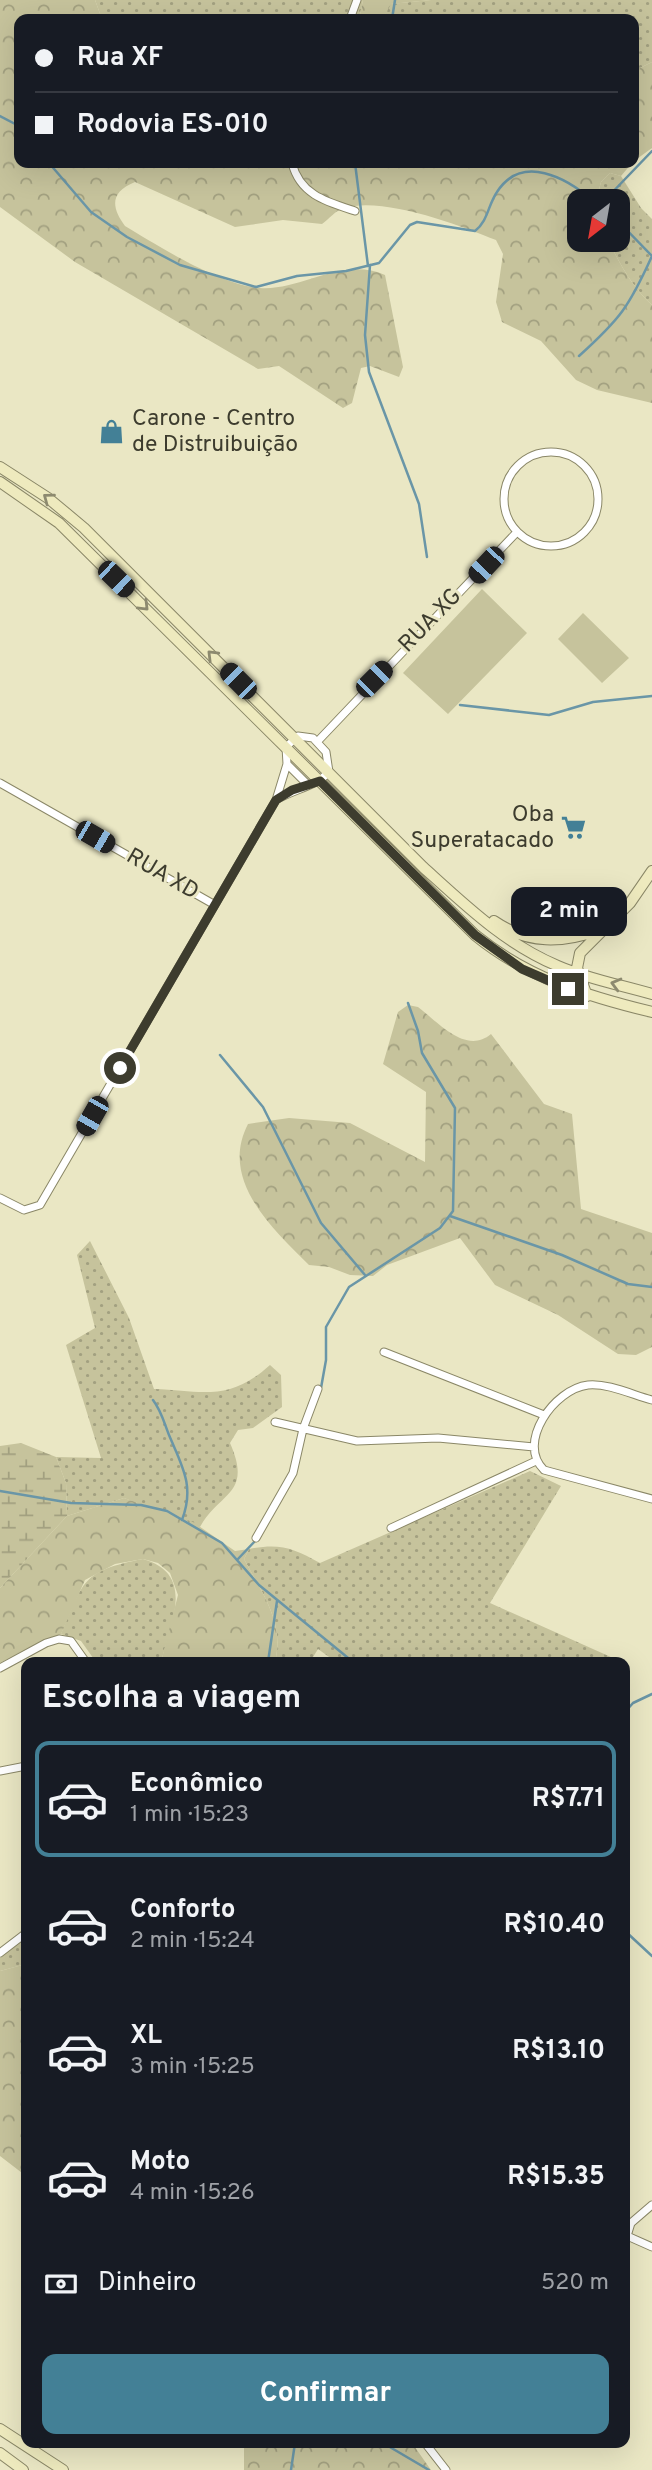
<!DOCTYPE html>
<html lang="pt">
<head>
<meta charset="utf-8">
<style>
	body { margin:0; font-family:Overpass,sans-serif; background:#20242c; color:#f1f3f6; height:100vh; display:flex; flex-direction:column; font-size:26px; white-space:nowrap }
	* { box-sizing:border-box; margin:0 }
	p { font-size:23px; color:#9ea1a6 }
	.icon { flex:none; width:38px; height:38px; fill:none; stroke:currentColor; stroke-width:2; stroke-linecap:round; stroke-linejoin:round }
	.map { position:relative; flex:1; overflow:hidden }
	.drawer { position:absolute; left:21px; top:1657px; width:609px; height:791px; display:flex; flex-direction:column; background:#171b24; border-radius:14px; box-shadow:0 7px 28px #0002 }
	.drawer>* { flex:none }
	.banner { position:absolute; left:14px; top:14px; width:625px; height:154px; border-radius:14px; box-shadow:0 7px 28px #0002; display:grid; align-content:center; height:154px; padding:0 21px; background:#171b24 }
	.needle { width:46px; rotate:211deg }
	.tools { position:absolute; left:567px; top:189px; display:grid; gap:14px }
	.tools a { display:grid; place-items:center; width:63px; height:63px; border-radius:14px; background:#171b24; box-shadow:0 7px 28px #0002; font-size:35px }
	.end { position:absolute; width:32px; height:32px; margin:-16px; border:9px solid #3d3c2e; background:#fff; box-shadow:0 0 0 4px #fff }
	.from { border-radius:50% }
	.bubble { position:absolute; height:49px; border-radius:14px; background:#171b24; box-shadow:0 7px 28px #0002; font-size:23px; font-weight:700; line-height:49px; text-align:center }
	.car { position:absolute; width:21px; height:42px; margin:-21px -10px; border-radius:9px; box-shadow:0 0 5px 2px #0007; background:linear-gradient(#222 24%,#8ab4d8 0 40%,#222 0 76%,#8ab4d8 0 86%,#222 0) }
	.banner b { display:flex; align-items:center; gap:24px; height:66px; font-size:26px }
	.banner b+b { border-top:2px solid #363941 }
	.banner i { width:18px; height:18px; background:#f1f3f6 }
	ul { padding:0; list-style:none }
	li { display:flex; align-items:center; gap:21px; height:116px; margin:0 14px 10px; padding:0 7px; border:4px solid transparent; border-radius:14px }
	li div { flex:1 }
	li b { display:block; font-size:26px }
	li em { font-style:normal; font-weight:700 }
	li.active { border-color:#438096 }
	li>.icon { width:63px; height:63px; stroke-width:1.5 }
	h2 { padding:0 21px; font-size:32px; line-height:84px }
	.pay { display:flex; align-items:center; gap:18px; height:77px; padding:0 21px; font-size:26px }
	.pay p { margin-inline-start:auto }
	.action { display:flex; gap:14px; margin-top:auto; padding:14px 21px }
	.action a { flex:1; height:80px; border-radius:14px; background:#438096; color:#fff; font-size:28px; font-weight:700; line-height:80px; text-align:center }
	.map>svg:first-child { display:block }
	.grass { fill:url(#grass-dots) }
	.forest { fill:url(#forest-crowns) }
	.wetland { fill:url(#wetland-marsh) }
	.garden { fill:#c6c39c }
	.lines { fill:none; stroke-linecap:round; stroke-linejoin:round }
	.stream { stroke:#6a96a7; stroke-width:2.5 }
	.street-casing { stroke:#8a8767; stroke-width:9 }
	.secondary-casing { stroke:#8a8767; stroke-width:12 }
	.street { stroke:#fff; stroke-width:7 }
	.secondary { stroke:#eeeabe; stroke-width:10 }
	.oneway { stroke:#8d8a6f }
	.route { stroke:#3d3c2e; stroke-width:9 }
	.labels { text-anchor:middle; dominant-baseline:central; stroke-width:6; stroke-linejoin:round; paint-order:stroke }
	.poi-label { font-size:23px; fill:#3d3c2e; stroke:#eae7c4; text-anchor:start }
	.street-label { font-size:23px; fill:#3d3c2e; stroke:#eae7c4 }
</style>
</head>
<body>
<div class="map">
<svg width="652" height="2470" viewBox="0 0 652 2470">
	<defs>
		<pattern id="grass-dots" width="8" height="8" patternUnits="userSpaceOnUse" patternTransform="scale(1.75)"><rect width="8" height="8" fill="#c6c39c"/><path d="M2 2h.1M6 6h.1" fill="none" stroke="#a2a080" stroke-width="1.8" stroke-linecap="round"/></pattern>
		<pattern id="forest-crowns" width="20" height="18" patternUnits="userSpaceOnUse" patternTransform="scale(1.75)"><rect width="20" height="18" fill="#c6c39c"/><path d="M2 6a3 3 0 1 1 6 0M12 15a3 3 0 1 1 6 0" fill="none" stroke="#a2a080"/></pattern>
		<pattern id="wetland-marsh" width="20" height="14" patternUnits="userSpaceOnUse" patternTransform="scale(1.75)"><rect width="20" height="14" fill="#c6c39c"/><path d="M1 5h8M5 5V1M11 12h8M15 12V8" fill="none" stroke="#a2a080"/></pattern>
	</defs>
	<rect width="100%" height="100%" fill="#eae7c4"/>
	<path class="grass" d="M95,0h268l-4,19h-257z
		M431,0h221v62l-18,9v-52h-251l7,-15z
		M610,173l11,3 20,32 11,11v86c-20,-18 -32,-41 -44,-65h10v-39h-22l5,-19z
		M90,1241l39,77 25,71c49,2 75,13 116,-24l11,10 1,32 -29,21 -15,2 -8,13c23,52 -11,49 -30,84l-76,-29 -57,18 -1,-33 -10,-26 45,1 -35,-113 29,-17 -18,-73z
		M530,1471l31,15 -71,117 132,59h-286l-18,-13 -8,13h-35c10,-39 -13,-69 -31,-103l5,-10c31,-6 44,-1 71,14z
		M143,1559c53,15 28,64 18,103h-65l-15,-21 -20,-7c23,-53 20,-63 82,-75z
		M26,1936v28l-26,7v-13z"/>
	<path class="forest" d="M0,0h95l7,19h-83v144h613l-11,13 -11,-3 -9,9 -5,19h-17v39h29c12,24 24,47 44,65v98l-55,-13 -21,-10 -35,-39 -39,-19 -6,-20 7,-48 -7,-14c-37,-15 -113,-44 -152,-32 -8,2 -15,11 -22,16l-39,-4 -48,7 -100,-45c-25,10 -24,25 -10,44 35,21 95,59 135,62 41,3 82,-32 125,-13l18,92 -4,10 -29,-11 -9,2 -9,35 -9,5 -64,-42 -21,3 -183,-107 -75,-55z
		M363,0h68l-40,4 -8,15h-24z
		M652,62v86l-18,13v-90z
		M408,1005l10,2c21,16 48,48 73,27l53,70 28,10 9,95 71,24v114l-16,8 -18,-1 -60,-39 -63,-30 -35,-47 -73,27 -14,11 -23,-1 -21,-8 -20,-2c-37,-37 -90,-85 -61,-141l41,-6 61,5 75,39 1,-70 -43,-28 15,-52z
		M124,1498l69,24 42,29 14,-2 -5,10c18,34 41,64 31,103h-114l17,-67 -8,-22 -12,-10 -15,-4 -28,5 -30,16 -24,54 -61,29v-75l67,-72z
		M26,1964v212l-26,-20v-185z
		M244,2443h168l19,27h-187z"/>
	<path class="wetland" d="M21,1443l35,14 10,26 1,33 -67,72v-142z"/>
	<path class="garden" d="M482,589l45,44 -79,81 -45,-41z
		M583,613l46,45 -27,25 -44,-44z"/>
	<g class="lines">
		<path class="stream" d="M392,19l3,-19
			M0,116l19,10
			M49,163l42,49 36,25 53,28 76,22 41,-11 49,-5 33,-8 31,-38 7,-3 58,9c13,-10 13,-26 22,-39 25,-39 70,-14 96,9
			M355,163l13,103
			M604,201l48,-50
			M618,221l34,35
			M370,265l-5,70 4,37 50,132 8,53
			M579,356c41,-37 50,-49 73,-100
			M460,705l89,10 44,-13 59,-6
			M220,1055l43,52 58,116 44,52
			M450,1216l112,39 66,29 24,3
			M321,1388l5,-28v-33l23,-40 91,-59 13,-17 2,-103 -33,-55 -4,-22 -10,-28
			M153,1400c9,12 11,23 16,35 13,31 26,51 13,85
			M0,1491l71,12 70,2 26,6 55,32 37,42 94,77
			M237,1560l19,-20
			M268,1662l9,-61
			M625,1712l8,-9 19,-9
			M625,1931l27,25
			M383,2443l46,27
			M291,2470l4,-27"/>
		<defs>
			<path id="street" d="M350,19l7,-19
				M292,163c8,32 35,39 63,48
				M504 499a47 47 0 1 1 94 0a47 47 0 1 1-94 0Z
				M317,742l200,-210
				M287,764l21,21
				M0,783l215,122
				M0,1198l24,12 16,-5 236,-405 11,-36 -1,-17 12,-11 15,2 13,14 3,20c-14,15 -35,17 -53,28
				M384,1352l160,63
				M652,1400c-19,-5 -44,-17 -64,-15 -34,4 -72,58 -44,85l108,29
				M275,1422l82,19 81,-3 96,9
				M391,1528l145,-67
				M256,1538l37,-65 10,-44 15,-40
				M0,1668l46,-25 13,-4 12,2 15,21
				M0,1771l26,-5
				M0,1953l26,-20
				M625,2235l27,12
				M627,2236l4,-13 21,-18
				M425,2443l21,27"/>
			<path id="secondary" d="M0,467l48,31 36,30 339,339c42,38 82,77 135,99 30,13 63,19 94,28
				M0,482l59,41 416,412c53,43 111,61 177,77
				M494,921c35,24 68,22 106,9
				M587,996l-10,-28 3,-15 50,-50 22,-32
				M0,2429l63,41
				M0,2453l23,17"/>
		</defs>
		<use href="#street" class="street-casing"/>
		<use href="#secondary" class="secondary-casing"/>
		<use href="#street" class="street"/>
		<use href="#secondary" class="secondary"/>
	</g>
	<defs><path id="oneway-chevron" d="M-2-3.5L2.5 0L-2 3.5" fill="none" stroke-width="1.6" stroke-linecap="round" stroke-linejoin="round" transform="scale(1.75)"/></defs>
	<g class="oneway">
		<use href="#oneway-chevron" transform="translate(48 498) rotate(-143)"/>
		<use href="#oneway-chevron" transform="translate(144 606) rotate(45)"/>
		<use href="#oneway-chevron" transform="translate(212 655) rotate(-135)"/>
		<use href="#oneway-chevron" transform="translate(616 984) rotate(-165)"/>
	</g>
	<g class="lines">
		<path class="route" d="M120,1068l156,-268 16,-10 28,-9 155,154 47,34 46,20"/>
	</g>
	<defs>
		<symbol id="shop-bare" viewBox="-9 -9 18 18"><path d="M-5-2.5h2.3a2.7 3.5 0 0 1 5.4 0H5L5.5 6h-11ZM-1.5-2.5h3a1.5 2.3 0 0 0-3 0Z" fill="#438096" stroke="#eae7c4" stroke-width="2.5" paint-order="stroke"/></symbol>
		<symbol id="supermarket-bare" viewBox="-9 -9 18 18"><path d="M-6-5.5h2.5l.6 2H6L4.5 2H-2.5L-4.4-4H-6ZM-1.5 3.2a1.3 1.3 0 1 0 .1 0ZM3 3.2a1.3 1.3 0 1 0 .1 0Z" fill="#438096" stroke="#eae7c4" stroke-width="2.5" paint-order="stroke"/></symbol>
	</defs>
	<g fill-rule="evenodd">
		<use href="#shop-bare" x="94" y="414" width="35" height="35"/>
		<use href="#supermarket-bare" x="556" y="810" width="35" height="35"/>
	</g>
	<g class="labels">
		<g class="poi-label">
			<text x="132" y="419">Carone - Centro<tspan x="132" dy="26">de Distruibuição</tspan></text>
			<text x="554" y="815" text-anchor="end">Oba<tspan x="554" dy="26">Superatacado</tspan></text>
		</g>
		<g class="street-label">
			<text transform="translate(431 621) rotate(-46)">RUA XG</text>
			<text transform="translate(162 875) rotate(30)">RUA XD</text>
		</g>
	</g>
</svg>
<div class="tools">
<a><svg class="needle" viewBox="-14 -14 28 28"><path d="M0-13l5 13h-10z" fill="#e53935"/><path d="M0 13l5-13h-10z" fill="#9ea1a6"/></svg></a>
</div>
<i class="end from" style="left:120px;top:1068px"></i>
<i class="end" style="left:568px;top:989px"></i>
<div class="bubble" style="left:511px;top:887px;width:116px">2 min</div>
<i class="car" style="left:486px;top:565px;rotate:223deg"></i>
<i class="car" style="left:116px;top:579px;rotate:134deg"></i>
<i class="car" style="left:374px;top:679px;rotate:45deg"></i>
<i class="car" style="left:238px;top:681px;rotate:315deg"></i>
<i class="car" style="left:95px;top:837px;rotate:120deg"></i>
<i class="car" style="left:92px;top:1116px;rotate:210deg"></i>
<div class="banner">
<b><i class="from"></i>Rua XF</b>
<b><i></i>Rodovia ES-010</b>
</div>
<section class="drawer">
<h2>Escolha a viagem</h2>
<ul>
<li class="active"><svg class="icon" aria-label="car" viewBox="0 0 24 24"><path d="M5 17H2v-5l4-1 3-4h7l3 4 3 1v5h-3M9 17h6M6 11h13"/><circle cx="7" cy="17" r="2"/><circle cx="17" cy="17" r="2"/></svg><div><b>Econômico</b><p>1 min · 15:23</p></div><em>R$7.71</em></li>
<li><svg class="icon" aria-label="car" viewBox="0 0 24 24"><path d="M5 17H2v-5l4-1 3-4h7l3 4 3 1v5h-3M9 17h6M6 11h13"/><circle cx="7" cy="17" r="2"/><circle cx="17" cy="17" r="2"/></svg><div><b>Conforto</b><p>2 min · 15:24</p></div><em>R$10.40</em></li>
<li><svg class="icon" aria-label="car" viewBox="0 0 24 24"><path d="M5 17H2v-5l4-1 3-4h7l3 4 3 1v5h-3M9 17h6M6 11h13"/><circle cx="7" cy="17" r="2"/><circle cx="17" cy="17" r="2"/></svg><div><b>XL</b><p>3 min · 15:25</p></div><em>R$13.10</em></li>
<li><svg class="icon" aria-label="car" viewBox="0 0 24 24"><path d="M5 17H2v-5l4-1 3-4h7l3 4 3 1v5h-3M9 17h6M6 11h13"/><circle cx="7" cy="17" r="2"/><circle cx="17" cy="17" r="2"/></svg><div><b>Moto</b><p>4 min · 15:26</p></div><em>R$15.35</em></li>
</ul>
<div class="pay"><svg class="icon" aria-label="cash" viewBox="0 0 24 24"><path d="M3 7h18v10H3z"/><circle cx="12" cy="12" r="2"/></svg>Dinheiro<p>520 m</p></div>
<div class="action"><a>Confirmar</a></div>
</section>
</div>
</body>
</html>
